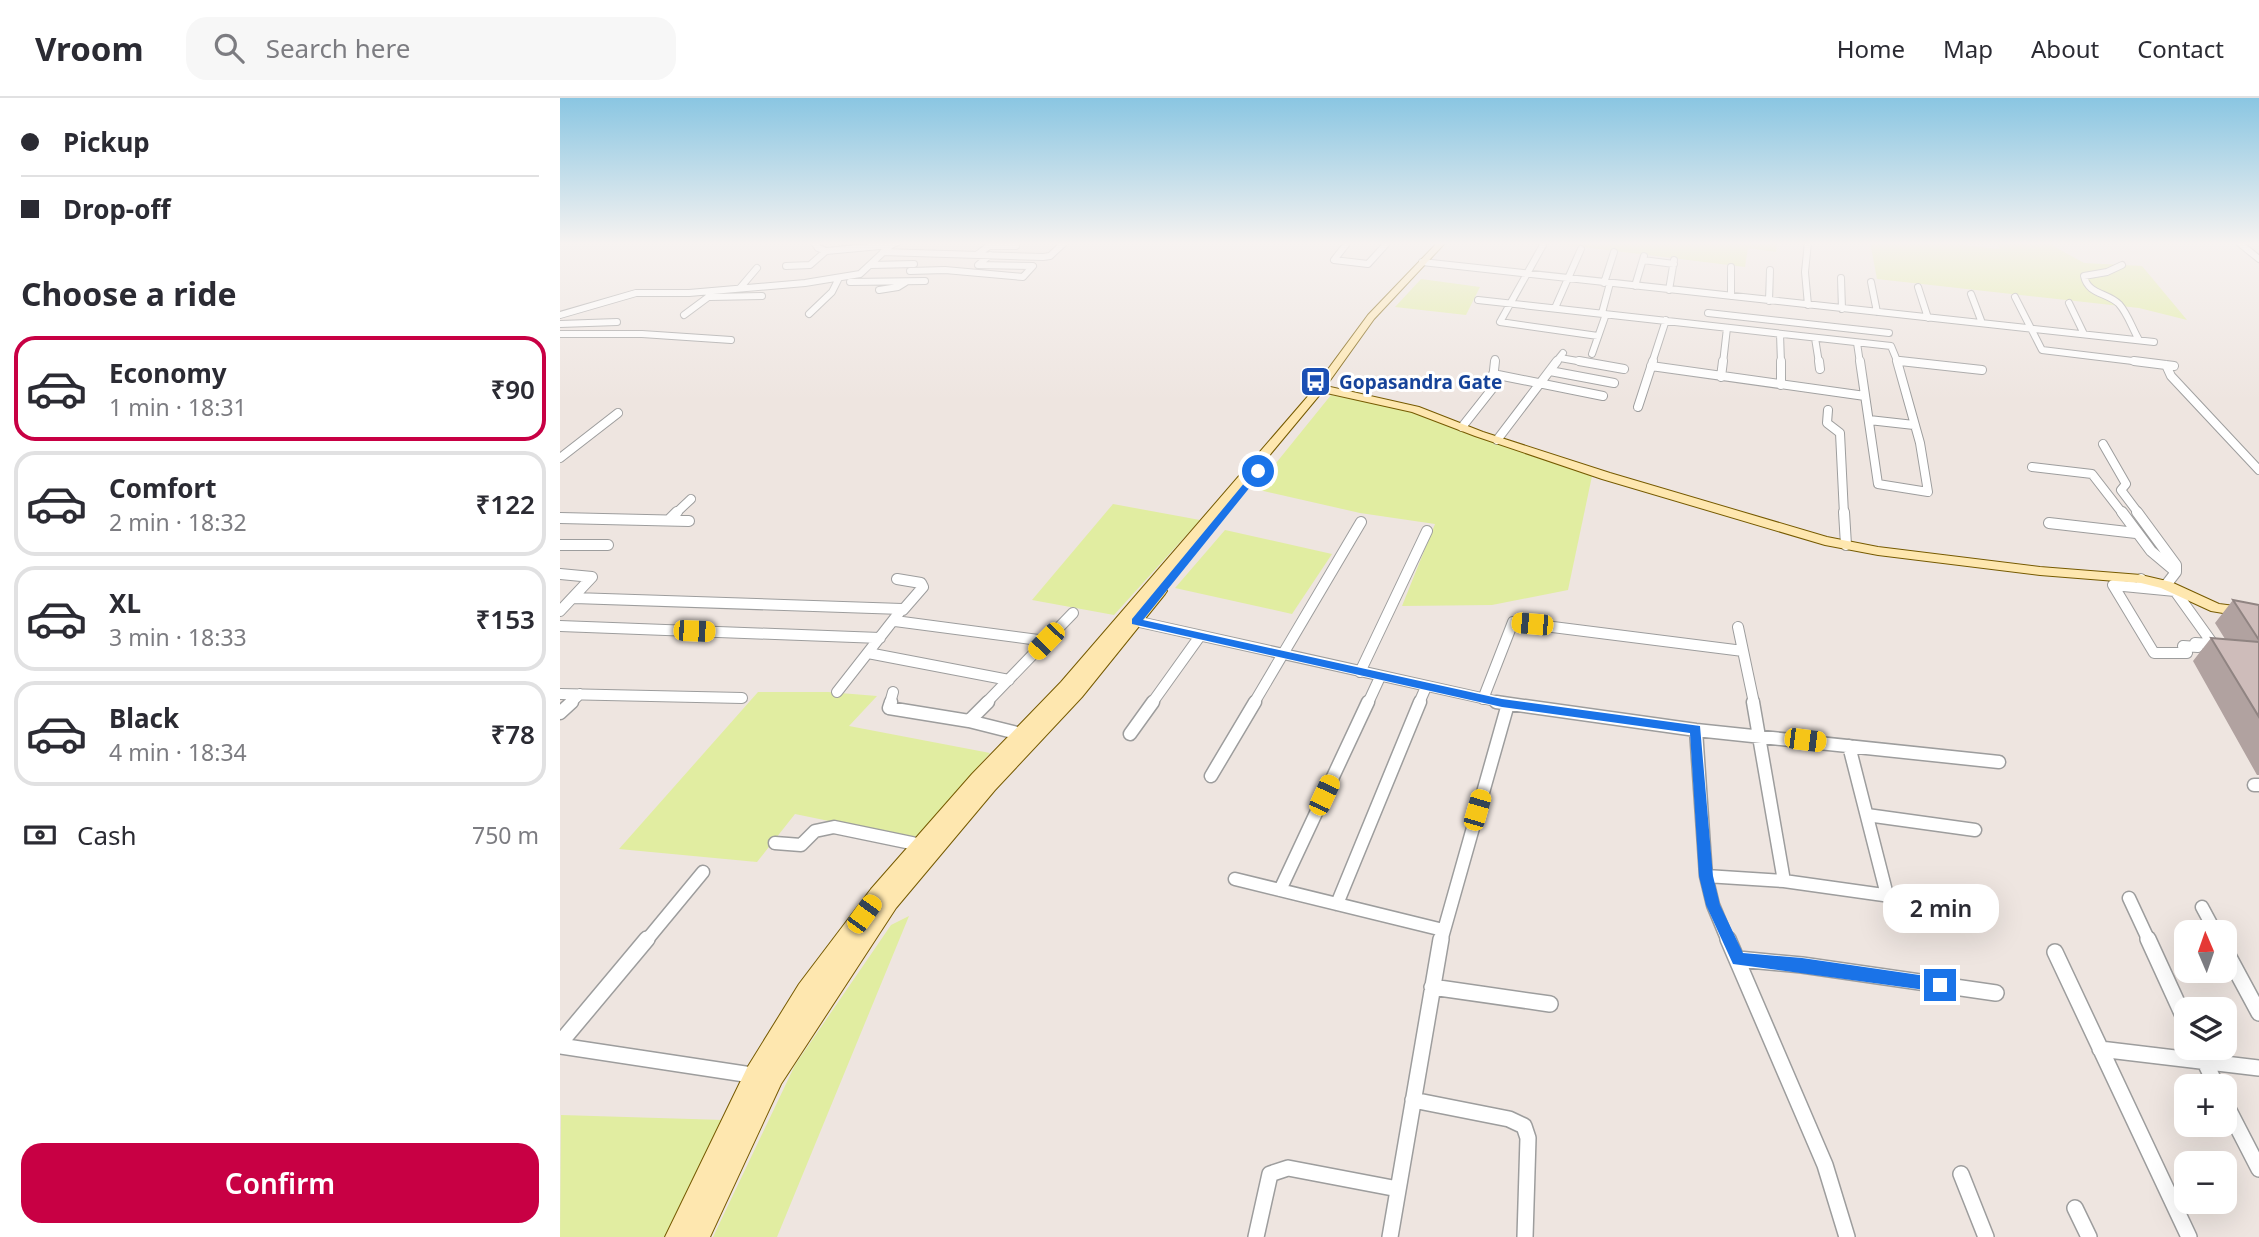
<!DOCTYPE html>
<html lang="en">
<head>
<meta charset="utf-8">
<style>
	body { margin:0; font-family:"Noto Sans",sans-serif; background:#f7f7f7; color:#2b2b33; height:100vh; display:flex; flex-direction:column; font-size:26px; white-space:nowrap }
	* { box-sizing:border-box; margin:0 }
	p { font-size:23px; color:#7c7c81 }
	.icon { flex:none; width:38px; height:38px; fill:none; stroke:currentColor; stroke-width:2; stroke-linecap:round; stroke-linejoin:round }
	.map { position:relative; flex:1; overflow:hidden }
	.panel { display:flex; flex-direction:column; background:#fff; width:560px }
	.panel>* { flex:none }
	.top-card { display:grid; align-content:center; height:154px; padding:0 21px; background:#fff }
	.needle { width:46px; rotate:358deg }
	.controls { position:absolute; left:1614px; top:822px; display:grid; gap:14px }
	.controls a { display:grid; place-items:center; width:63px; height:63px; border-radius:14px; background:#fff; box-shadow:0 7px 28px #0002; font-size:35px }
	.end { position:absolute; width:32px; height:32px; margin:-16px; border:9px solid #1a73e8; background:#fff; box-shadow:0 0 0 4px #fff }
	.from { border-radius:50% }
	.bubble { position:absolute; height:49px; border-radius:21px; background:#fff; box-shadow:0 7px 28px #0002; font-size:23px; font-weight:600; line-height:49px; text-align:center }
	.car { position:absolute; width:21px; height:42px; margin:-21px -10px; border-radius:9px; box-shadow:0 0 5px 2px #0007; background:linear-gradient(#f5c518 24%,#345 0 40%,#f5c518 0 76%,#345 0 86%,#f5c518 0) }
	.top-card b { display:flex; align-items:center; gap:24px; height:66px; font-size:26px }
	.top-card b+b { border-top:2px solid #e1e1e2 }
	.top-card i { width:18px; height:18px; background:#2b2b33 }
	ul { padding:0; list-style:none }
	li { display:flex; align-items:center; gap:21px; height:105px; margin:0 14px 10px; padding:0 7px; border:4px solid #e1e1e2; border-radius:21px }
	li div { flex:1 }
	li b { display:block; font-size:26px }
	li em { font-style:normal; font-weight:600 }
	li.active { border-color:#c80044 }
	li>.icon { width:63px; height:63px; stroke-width:1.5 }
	h2 { padding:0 21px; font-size:32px; line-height:84px }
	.pay { display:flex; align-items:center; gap:18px; height:77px; padding:0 21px; font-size:26px }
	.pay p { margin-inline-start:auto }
	.button { display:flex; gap:14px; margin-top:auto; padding:14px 21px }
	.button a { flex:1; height:80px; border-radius:21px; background:#c80044; color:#fff; font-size:28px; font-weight:600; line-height:80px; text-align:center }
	header { display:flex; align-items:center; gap:42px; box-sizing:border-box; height:98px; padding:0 35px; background:#fff; border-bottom:2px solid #e1e1e2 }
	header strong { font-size:33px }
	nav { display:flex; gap:38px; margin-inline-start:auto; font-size:24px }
	.search { width:490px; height:63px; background:#f7f7f7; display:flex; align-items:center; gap:18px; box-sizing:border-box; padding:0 24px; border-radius:21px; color:#7c7c81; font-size:26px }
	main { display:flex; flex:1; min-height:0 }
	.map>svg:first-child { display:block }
	.grass { fill:#e1eda1 }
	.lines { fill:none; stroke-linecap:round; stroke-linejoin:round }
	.street-far4-casing { stroke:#9d9d9d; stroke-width:8 }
	.street-far3-casing { stroke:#9d9d9d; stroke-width:10 }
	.street-far2-casing { stroke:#9d9d9d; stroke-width:12 }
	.street-far1-casing { stroke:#9d9d9d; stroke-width:15 }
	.street-casing { stroke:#9d9d9d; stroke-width:18 }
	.secondary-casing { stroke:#765a00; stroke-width:2 }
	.street-far4 { stroke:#fff; stroke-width:6 }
	.street-far3 { stroke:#fff; stroke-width:8 }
	.street-far2 { stroke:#fff; stroke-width:10 }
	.street-far1 { stroke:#fff; stroke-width:12 }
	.street { stroke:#fff; stroke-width:15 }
	.secondary { fill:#fee7af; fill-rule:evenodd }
	.wall { fill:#b1a2a0 }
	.building { fill:#cebcba; stroke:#908482; stroke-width:2 }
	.route { fill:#1a73e8 }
	.labels { text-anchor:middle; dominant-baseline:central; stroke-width:6; stroke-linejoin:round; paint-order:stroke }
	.far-transit-label { font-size:19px; font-weight:bold; fill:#164399; stroke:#fff; text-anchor:start }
</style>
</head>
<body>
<header>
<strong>Vroom</strong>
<div class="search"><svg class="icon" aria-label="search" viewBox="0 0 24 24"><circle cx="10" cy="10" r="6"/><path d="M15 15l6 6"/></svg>Search here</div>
<nav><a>Home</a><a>Map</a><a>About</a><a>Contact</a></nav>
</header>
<main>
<section class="panel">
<div class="top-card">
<b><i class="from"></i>Pickup</b>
<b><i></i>Drop-off</b>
</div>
<h2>Choose a ride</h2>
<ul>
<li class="active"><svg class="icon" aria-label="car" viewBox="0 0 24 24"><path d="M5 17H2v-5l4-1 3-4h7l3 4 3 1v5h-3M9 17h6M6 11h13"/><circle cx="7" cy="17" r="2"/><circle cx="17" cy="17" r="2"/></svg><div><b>Economy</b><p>1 min · 18:31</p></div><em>₹90</em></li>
<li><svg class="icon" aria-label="car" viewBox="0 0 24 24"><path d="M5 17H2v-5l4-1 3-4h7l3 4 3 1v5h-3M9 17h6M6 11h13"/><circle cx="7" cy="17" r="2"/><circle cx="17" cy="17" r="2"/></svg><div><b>Comfort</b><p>2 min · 18:32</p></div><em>₹122</em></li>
<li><svg class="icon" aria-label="car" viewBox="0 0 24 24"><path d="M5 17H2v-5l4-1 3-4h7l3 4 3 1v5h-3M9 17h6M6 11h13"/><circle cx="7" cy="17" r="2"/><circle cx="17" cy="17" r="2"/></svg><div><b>XL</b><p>3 min · 18:33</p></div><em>₹153</em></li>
<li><svg class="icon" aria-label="car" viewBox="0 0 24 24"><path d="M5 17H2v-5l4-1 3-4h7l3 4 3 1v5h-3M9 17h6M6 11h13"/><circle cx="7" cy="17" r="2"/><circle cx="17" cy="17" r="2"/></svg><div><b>Black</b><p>4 min · 18:34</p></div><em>₹78</em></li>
</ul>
<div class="pay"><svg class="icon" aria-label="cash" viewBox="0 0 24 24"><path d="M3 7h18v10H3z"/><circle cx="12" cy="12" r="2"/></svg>Cash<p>750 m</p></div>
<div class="button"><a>Confirm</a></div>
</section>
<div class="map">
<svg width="1699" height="1139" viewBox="0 0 1699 1139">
	<rect width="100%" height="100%" fill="#eee5e0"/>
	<path class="grass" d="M982,144h235l-1,10 -28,-4 -3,19z
		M1310,144h64l66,7 -3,-7h49l38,21 58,3 45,54 -48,-12 -262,-29z
		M861,181l59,8 -14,28 -71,-8z
		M771,297l86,17 175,64 -24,114 -76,15 -90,1 33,-82 -75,-11 -105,-24z
		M553,406l87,16 -86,95 -82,-15z
		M665,432l107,24 -40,60 -117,-26z
		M198,594h70l49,4 -28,30 141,27 -74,86 -121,-25 -38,48 -138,-13z
		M349,818l-132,321h-64l82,-172 96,-140z
		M1,1017l163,5 -58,117h-106z"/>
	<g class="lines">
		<defs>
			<path id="street-far4" d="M254,144l4,6 8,3
				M788,144l-14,18 34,4 20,-22
				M1248,144l-3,30 3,33
				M1678,144l21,17
				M983,147l-43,77 98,14
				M323,154l160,5 7,-1 15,-14
				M418,156l11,-8h27
				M1083,162l31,4
				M862,164l732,80
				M311,167l43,-1
				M1562,167l-15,7 -23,4c4,19 23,16 35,28 9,10 13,24 20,36
				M226,168l24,-1 16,-14 65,-6
				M1171,169v29
				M350,173l35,-1 78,7 10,-11 -55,-1 12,-10
				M1281,180l1,31
				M290,184l75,-1
				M1311,184l6,30
				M1044,185l10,-31
				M1075,188l9,-30
				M1358,189l10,31
				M180,190l17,-20
				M319,192l19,-3 8,-5
				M1109,192l5,-30
				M1411,196l11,29
				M150,199l52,-1
				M1455,199l27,53 107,13
				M918,202l413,46 7,17
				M1209,203l1,-31
				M1509,205l15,31
				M995,210l26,-59
				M1042,215l8,-30
				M1148,215l181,20
				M249,216l23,-22 7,-14
				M0,217l76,-22h53l116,-10 55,-9 31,-29 7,-3
				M124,217l31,-23
				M0,226l57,-2
				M0,236h82l89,6
				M1220,236l1,29
				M1255,240l4,25
				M1297,245l3,20
				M1032,256l14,-40
				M1000,260l29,5
				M1338,263l18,2
				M935,265v-4
				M995,265l8,-10
				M1092,265l14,-43
				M1163,265l4,-35"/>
			<path id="street-far3" d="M1019,263l45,8
				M1221,263v24
				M1259,263l1,8
				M1300,263l18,123 50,8 -8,-49 -23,-82
				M1340,263l82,9
				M1574,263l40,5
				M1606,267l5,11 88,94
				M1091,268l214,30
				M990,273l64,12
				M933,276l110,22
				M1161,279l2,-16
				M1078,309l15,-46
				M1268,312l-1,13 13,10 4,81
				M1309,322l45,5
				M902,329l30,-38 3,-28
				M937,342l60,-79
				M1543,346l23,40 -5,6 18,24
				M0,360l58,-45
				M1472,369l60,7 31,40
				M115,416l16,-15"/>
			<path id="street-far2" d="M1284,414l2,33
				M1562,414l29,39 25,21
				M1577,414l39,53v7l-10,13
				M0,420l129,3
				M109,422l8,-8
				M1489,425l87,10
				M0,447h48
				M0,476l32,3 -32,34
				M337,481l24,4 2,4 -20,23
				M1581,481l4,9
				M1553,487l62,6 38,53 -18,-1 3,4 -15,-1 4,7h-33z
				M14,500l328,11 -65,83
				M335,523l151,20
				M575,523l369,82
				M0,528l320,12
				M1178,529l16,76
				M308,555l141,27
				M800,574l67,-141
				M0,596l182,4
				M923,601l30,-77 230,29
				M10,605l10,-9
				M330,605l3,-11
				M426,605l87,-90
				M592,605l48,-67
				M694,605l107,-181
				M808,605l12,-26
				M859,605l7,-16"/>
			<path id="street-far1" d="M331,604l-2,6 80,13 56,14
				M936,604l200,28 303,32
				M1193,604l31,179
				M0,615l12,-11
				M409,623l19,-19
				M1136,632l10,146 7,29 15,36
				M570,636l23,-32
				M1289,648l38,149
				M651,678l44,-74
				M1694,687h5
				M1307,717l108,15
				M215,745l26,2 14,-14 19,-4 87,18
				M1146,778l78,5 185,26
				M675,781l208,51
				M720,792l88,-188
				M1569,800l20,43
				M777,806l83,-202
				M1642,809l14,26
				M86,843l57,-69
				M881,843l67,-237"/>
			<path id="street" d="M1168,841l97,226 22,72
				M1588,841l38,83
				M1664,850l35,65
				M1495,854l134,285
				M1178,861l64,6 194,28
				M872,889l118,17
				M0,945l87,-104
				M0,948l198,30
				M1638,950l19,39
				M1540,951l159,19
				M853,1002l96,19 15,7 4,12 -3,99
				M1664,1003l35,68
				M1401,1076l25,63
				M1515,1110l14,29
				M696,1139l14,-63 18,-6 110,21
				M830,1139l51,-298"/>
			<path id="secondary" d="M878,144h8l-72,77 -48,67 93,21 64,25 127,41 217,64 51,10 162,20 101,8 30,7 48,22 40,5v10l-48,-8 -50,-23 -20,-5 -101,-8 -162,-20 -53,-10 -223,-66 -127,-43 -63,-24 -90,-20 -162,195 5,1 2,3 -2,3 -83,103 -87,93 -99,118 -115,176 -71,153h-45l82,-169 52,-84 72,-95 101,-115 89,-92 248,-287 59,-80z"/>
		</defs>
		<use href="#street-far4" class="street-far4-casing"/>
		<use href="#street-far3" class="street-far3-casing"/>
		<use href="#street-far2" class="street-far2-casing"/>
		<use href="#street-far1" class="street-far1-casing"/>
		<use href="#street" class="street-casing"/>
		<use href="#secondary" class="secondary-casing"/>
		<use href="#street-far4" class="street-far4"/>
		<use href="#street-far3" class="street-far3"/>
		<use href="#street-far2" class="street-far2"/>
		<use href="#street-far1" class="street-far1"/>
		<use href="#street" class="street"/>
		<use href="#secondary" class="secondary"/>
	</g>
	<path class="wall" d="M1673,502l26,5v170h-2l-64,-114 18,-23 14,1 -10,-16z"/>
	<path class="building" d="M1673,502l26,5v35z
		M1651,540l48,4v75z"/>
	<linearGradient id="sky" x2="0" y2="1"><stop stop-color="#8ac6e2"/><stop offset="0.48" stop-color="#f7f3f1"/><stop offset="1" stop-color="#f7f3f1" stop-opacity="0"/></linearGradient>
	<rect width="1699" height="303" fill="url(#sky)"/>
	<path class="route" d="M695,372l8,1 -120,149 359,79 198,27 13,150 7,29 23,48 59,5 138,20 6,2 2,5 -2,5 -6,2 -207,-28 -27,-59 -7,-29 -9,-143 -188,-26 -370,-83v-5z"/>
	<defs>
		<symbol id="bus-square" viewBox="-11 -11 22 22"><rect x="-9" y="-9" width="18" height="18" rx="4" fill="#1a4fb4" stroke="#fff"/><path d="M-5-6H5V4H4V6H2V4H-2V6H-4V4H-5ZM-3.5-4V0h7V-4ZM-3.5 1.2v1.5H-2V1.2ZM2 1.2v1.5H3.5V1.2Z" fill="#fff"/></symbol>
	</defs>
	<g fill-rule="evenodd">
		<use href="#bus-square" x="738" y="266" width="35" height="35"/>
	</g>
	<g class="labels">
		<g class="far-transit-label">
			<text x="779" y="284">Gopasandra Gate</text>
		</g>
	</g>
</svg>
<div class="controls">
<a><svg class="needle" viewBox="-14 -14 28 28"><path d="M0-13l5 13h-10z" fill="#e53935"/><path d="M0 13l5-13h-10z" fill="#7c7c81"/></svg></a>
<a><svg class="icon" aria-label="layers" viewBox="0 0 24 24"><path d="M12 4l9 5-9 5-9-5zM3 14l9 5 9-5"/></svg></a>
<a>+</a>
<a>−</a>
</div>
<i class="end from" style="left:698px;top:373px"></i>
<i class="end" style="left:1380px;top:887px"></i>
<div class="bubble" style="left:1323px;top:786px;width:116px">2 min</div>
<i class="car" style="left:972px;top:526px;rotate:275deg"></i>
<i class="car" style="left:134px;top:533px;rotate:92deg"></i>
<i class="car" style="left:486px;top:543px;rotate:224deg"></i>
<i class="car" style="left:1245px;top:642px;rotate:97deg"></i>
<i class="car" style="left:764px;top:697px;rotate:25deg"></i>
<i class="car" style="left:917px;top:712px;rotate:16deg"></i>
<i class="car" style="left:304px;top:816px;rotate:36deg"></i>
</div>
</main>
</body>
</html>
